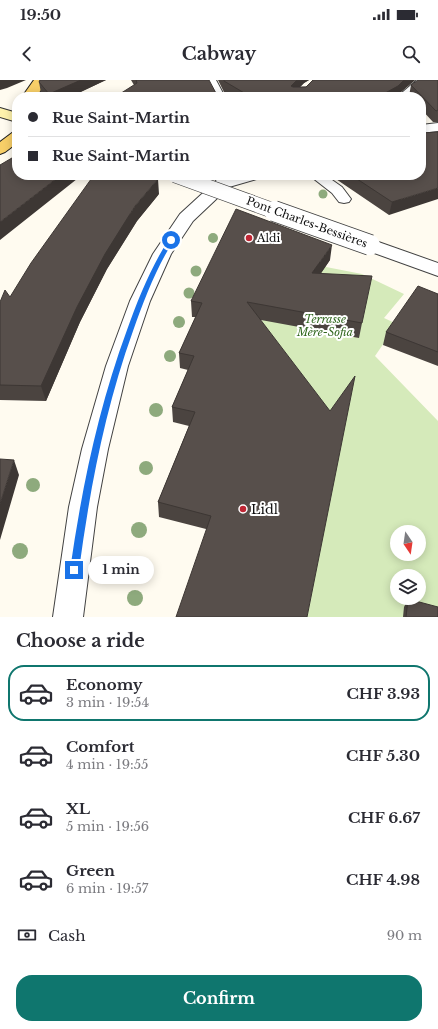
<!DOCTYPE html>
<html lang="en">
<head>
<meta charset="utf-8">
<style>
	body { margin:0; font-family:"Libre Baskerville",serif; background:#f2f2f3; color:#2b2b33; height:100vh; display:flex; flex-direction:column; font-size:15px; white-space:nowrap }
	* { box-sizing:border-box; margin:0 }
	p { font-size:13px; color:#7c7c81 }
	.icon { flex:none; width:22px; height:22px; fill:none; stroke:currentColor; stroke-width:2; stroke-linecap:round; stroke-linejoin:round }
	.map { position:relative; height:537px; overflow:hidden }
	.panel { display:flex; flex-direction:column; background:#fff; flex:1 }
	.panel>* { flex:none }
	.banner { position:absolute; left:12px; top:12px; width:414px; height:88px; border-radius:16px; box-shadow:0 2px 10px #0003; display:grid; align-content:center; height:88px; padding:0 16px; background:#fff }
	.needle { width:26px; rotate:167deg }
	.controls { position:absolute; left:390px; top:445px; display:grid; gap:8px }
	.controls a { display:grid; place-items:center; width:36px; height:36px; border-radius:50%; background:#fff; box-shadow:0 2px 10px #0003; font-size:20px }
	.end { position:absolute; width:18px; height:18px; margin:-9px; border:5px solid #1a73e8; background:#fff; box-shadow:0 0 0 2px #fff }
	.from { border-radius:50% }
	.bubble { position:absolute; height:28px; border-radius:14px; background:#fff; box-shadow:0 2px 10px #0003; font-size:13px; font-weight:800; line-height:28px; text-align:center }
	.banner b { display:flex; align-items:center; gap:14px; height:38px; font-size:15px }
	.banner b+b { border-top:1px solid #e1e1e2 }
	.banner i { width:10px; height:10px; background:#2b2b33 }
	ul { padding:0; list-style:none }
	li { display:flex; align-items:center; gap:12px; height:56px; margin:0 8px 6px; padding:0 8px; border:2px solid transparent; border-radius:16px }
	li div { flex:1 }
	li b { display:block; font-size:15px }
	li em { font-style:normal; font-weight:800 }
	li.active { border-color:#0f766e }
	li>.icon { width:36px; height:36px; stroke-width:1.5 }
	h2 { padding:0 16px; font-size:18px; line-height:48px }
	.pay { display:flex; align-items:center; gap:10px; height:44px; padding:0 16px; font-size:15px }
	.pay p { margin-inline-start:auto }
	.button { display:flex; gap:8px; margin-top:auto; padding:8px 16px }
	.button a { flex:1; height:46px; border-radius:16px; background:#0f766e; color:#fff; font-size:16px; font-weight:800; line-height:46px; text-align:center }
	.status { display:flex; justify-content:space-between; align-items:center; height:28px; padding:0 20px; background:#fff; direction:ltr }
	.status svg { height:11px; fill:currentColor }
	header { display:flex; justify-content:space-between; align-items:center; height:52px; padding:0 16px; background:#fff; font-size:18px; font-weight:800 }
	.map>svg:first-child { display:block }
	.green { fill:#d5eaba; fill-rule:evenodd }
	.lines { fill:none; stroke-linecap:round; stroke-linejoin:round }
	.service-casing { stroke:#424242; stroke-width:2 }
	.pedestrian-casing { stroke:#424242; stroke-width:2 }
	.minor-casing { stroke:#424242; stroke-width:2 }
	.tertiary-casing { stroke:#424242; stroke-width:2 }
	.secondary-casing { stroke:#313131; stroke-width:2 }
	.primary-casing { stroke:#202020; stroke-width:2 }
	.service { fill:#fff; fill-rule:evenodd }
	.pedestrian { fill:#fff; fill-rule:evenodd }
	.minor { fill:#fff; fill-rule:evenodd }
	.tertiary { fill:#fff; fill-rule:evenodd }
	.secondary { fill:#fef2ac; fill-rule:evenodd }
	.primary { fill:#f8cf68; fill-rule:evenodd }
	.rail-far1-casing { stroke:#bf2634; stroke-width:3 }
	.rail-casing { stroke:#bf2634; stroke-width:4 }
	.rail-far1 { stroke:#fff; stroke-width:2; stroke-dasharray:6; stroke-linecap:butt }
	.rail { stroke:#fff; stroke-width:2.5; stroke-dasharray:8; stroke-linecap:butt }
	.minor-bridge-far1-casing { stroke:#424242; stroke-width:16; stroke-linecap:butt }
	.minor-bridge-casing { stroke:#424242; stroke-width:22; stroke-linecap:butt }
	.minor-bridge-far1 { stroke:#fff; stroke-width:15 }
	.minor-bridge { stroke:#fff; stroke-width:20 }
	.tree { fill:#8eaa7d }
	.wall { fill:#4b4440 }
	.shaded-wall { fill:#3d3734 }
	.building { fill:#574f4b; stroke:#3d3734 }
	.route { fill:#1a73e8 }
	.poi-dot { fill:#bf2634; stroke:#fff; stroke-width:1.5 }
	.labels { text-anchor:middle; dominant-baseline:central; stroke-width:4; stroke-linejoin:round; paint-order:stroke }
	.street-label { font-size:11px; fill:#0f0f0f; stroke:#fff }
	.poi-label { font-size:11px; fill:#0f0f0f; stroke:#fff; text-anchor:start }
	.park-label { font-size:11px; font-style:italic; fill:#31671f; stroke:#fff }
	.near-poi-label { font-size:13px; fill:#0f0f0f; stroke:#fff; text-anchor:start }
</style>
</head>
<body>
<div class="status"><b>19:50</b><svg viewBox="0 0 49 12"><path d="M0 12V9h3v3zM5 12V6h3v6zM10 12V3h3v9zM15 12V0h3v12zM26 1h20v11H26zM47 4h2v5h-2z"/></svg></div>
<header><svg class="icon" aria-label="back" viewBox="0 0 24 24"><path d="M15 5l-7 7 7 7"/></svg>Cabway<svg class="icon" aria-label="search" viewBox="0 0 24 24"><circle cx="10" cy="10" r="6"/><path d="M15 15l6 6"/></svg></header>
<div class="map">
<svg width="438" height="537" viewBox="0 0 438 537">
	<rect width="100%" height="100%" fill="#fffbf0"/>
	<path class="green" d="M285,179l77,15 42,20 -20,24 13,6 -22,32 63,65v196h-132l-48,-285zM397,452h22v22h-22zM397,496h22v22h-22z"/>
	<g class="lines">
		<defs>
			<path id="service" d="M417,0h16l-1,2 -9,1 -17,14h-9z"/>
			<path id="pedestrian" d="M204,0h12l9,17h-12z
				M309,95h16l17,12 9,12 -2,3 -5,1 -5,-1 -7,-9z"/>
			<path id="minor" d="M370,159l68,24v13l-75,-27 -2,-4 2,-4z"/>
			<path id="tertiary" d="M438,43v8l-17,2v-8z
				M219,95h43l-2,3 -31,9 -36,34 -22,33 -21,47 -22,65 -20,83 -11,58 -14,110h-30l16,-110 13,-58 24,-83 24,-65 23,-47 27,-40 36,-33z"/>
			<path id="secondary" d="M0,28l17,5v9l-17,-5z"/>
			<path id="primary" d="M34,0h14l-12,17h-14z
				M17,51v12l-12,9 -5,2v-12l12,-9z"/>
		</defs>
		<use href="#service" class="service-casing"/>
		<use href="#pedestrian" class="pedestrian-casing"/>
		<use href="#minor" class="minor-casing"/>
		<use href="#tertiary" class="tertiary-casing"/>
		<use href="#secondary" class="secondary-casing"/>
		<use href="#primary" class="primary-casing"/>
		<use href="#service" class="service"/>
		<use href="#pedestrian" class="pedestrian"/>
		<use href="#minor" class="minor"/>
		<use href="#tertiary" class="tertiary"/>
		<use href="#secondary" class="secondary"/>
		<use href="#primary" class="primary"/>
		<defs>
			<path id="rail-far1" d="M165,95l101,37
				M184,95l104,37"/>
			<path id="rail" d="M263,131l106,38
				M285,131l89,31"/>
		</defs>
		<use href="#rail-far1" class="rail-far1-casing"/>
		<use href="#rail" class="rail-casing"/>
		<use href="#rail-far1" class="rail-far1"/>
		<use href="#rail" class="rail"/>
		<defs>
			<path id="minor-bridge-far1" d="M175,95l102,37"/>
			<path id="minor-bridge" d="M274,131l96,34"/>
		</defs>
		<use href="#minor-bridge-far1" class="minor-bridge-far1-casing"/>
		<use href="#minor-bridge" class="minor-bridge-casing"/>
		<use href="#minor-bridge-far1" class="minor-bridge-far1"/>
		<use href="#minor-bridge" class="minor-bridge"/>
	</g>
	<g class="tree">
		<circle cx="323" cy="114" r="4.5"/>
		<circle cx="213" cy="158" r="5"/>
		<circle cx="196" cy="191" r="5.5"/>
		<circle cx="189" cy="213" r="5.5"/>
		<circle cx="179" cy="242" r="6"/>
		<circle cx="170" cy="276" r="6"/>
		<circle cx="156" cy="330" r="7"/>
		<circle cx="146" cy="388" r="7"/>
		<circle cx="33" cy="405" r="7"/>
		<circle cx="139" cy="450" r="8"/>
		<circle cx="20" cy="471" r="8"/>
		<circle cx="135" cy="518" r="8"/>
	</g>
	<path class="wall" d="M40,0h66l-36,17h-26l-3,-4 -2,-11z
		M131,0h78l-75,5z
		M218,0h91l-5,3 -4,4 115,-7 -20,17h-163l-8,-5z
		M438,0v42h-5l-12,-13v-12l-12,-1 2,-11z
		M330,95h91l-32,40z
		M159,114l-22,27 -30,48 -27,53 -34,79 -46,-1v-98l10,-5z
		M330,180l-9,13 41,50 -3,15 -98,-18 46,297 -101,-88 -47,-12 -1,-15 31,-76 -16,-4 -1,-15 16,-37 -8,-2 -1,-15 17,-36h-4l-1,-16z
		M438,214v72l-55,-21 3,-13z
		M408,519l30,18h-35l1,-10z"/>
	<path class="shaded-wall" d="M0,0h26l-19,8 -7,2z
		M81,0h25l-36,17h-20l-1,-3z
		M297,0h12l-5,3 -14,14 1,-11z
		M404,0h11l-20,17h-17z
		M61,95h21l-82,65v-18z
		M158,99l1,15 -22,27 -30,48 -27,53 -34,79 -5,-15 36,-79 28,-53 30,-48z
		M438,108v11l-49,16 3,-13z
		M332,165l-2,15 -19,28 1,-15z
		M14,380l5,15 -19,65v-36z"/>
	<path class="building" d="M40,0h41l-32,14 -10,-12z
		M136,0h73l9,17h-103l22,-14z
		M224,0h73l-6,6 2,1h13l7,-7h91l-6,6 -20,11h-127l-27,-16z
		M418,0h20v30l-2,1 -25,-26z
		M438,52v56l-46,14 -41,-27h70v-42z
		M17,75v20h44l-61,47v-57z
		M94,95h53l11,4 -23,27 -30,48 -28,53 -36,79 -41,-1v-83l5,-12 5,7 21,-34z
		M236,129l96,36 -20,28 60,3 -10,47 -115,-21 83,109 25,-35 -48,241h-131l35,-101 -53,-14 37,-90 -23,-5 22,-51 -15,-3 23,-50 -11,-2z
		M418,206l20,8v58l-52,-20z
		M0,379l14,1 -14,44z
		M408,519l30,8v10h-32z"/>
	<path class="route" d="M171,159l3,1c-18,28 -30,60 -41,91 -28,78 -43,157 -54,239l-1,3 -4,1 -3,-1 -1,-3c12,-83 28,-161 57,-240 11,-31 24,-63 42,-91z"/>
	<g class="poi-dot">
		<circle cx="249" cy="158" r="4"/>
		<circle cx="243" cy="429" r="4"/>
	</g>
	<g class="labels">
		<g class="street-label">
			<text transform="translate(307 142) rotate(20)">Pont Charles-Bessières</text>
		</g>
		<g class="poi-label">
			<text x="257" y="158">Aldi</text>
		</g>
		<g class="park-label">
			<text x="325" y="239">Terrasse<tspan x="325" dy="13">Mère-Sofia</tspan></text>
		</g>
		<g class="near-poi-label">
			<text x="251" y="429">Lidl</text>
		</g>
	</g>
</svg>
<div class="controls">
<a><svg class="needle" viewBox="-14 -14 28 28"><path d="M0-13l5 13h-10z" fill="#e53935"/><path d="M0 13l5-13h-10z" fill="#7c7c81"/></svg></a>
<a><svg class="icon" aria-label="layers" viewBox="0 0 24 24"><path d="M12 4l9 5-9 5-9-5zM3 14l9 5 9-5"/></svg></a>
</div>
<i class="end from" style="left:171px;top:160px"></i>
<i class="end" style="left:74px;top:490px"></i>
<div class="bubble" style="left:88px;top:476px;width:66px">1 min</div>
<div class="banner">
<b><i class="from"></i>Rue Saint-Martin</b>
<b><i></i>Rue Saint-Martin</b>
</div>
</div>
<section class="panel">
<h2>Choose a ride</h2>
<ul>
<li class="active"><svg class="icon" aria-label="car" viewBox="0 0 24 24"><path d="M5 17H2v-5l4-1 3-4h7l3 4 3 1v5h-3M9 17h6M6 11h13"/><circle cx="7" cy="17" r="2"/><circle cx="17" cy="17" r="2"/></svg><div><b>Economy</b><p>3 min · 19:54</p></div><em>CHF 3.93</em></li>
<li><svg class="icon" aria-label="car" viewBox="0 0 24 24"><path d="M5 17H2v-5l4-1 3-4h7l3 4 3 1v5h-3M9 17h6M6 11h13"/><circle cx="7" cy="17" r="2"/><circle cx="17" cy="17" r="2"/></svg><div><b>Comfort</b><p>4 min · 19:55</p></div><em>CHF 5.30</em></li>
<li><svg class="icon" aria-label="car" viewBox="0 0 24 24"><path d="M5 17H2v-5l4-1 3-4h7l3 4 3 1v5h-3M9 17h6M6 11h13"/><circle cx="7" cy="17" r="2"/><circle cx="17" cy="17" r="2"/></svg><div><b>XL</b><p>5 min · 19:56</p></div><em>CHF 6.67</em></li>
<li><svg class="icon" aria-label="car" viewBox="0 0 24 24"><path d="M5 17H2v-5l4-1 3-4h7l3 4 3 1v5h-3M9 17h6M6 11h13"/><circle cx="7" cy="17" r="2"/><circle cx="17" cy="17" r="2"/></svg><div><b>Green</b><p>6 min · 19:57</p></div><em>CHF 4.98</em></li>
</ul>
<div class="pay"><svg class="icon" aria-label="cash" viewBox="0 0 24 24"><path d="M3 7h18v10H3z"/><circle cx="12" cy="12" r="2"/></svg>Cash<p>90 m</p></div>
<div class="button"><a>Confirm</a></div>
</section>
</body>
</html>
